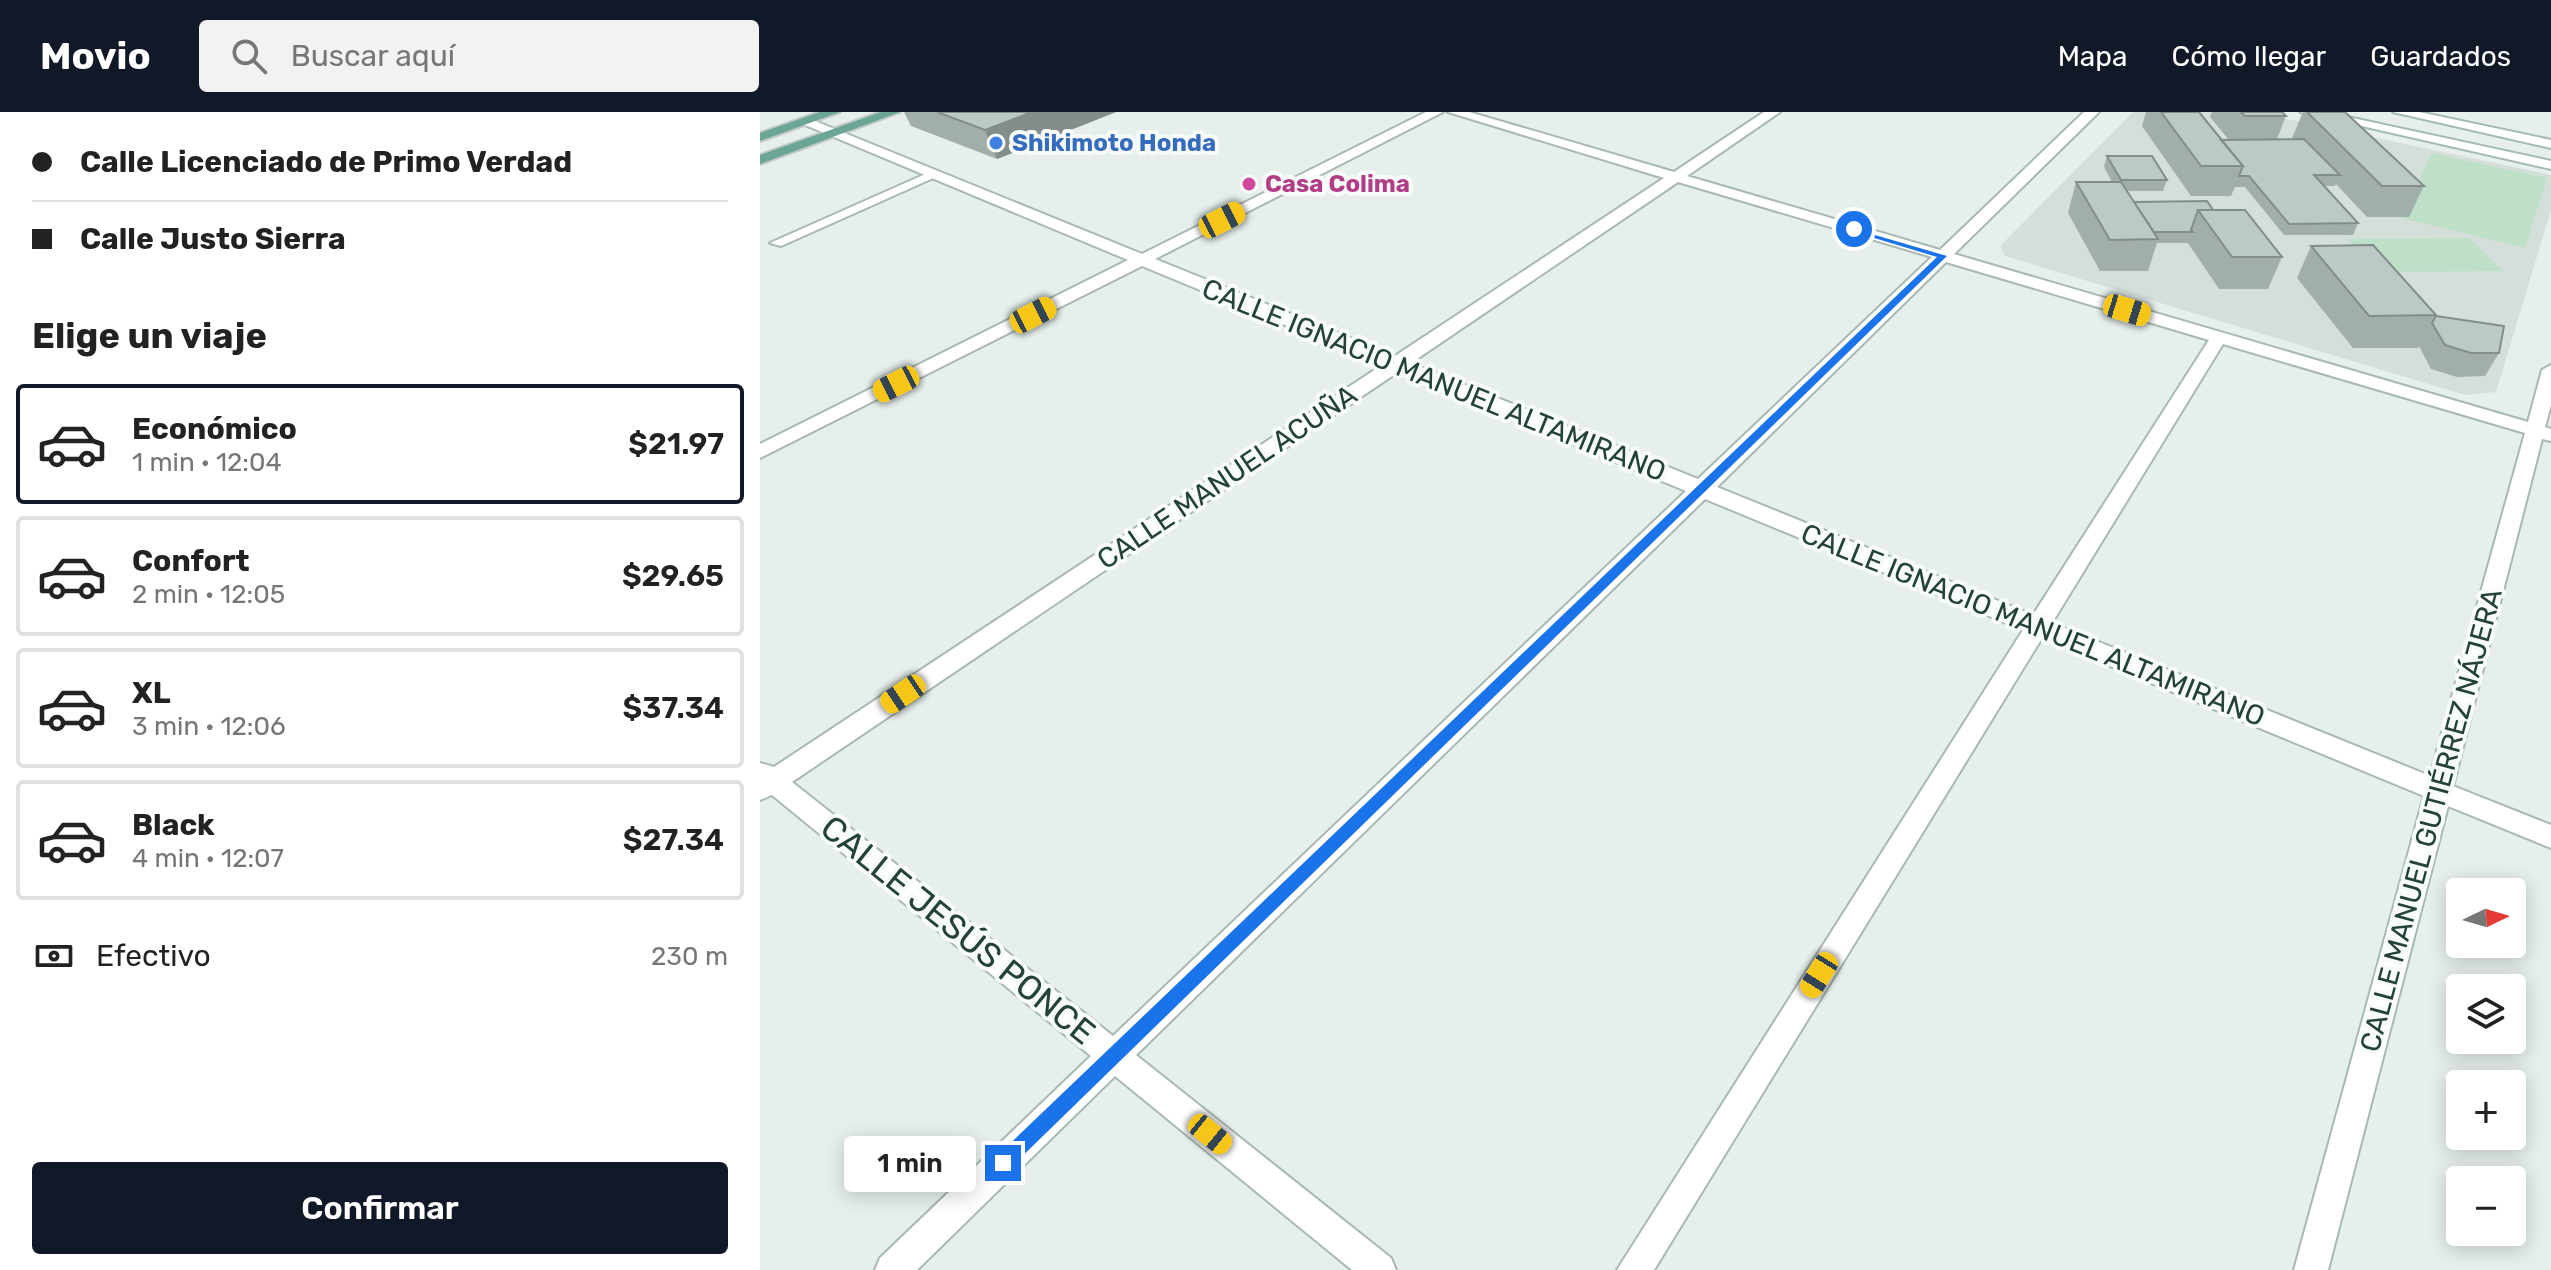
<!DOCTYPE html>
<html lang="es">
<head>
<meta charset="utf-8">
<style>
	body { margin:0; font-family:Rubik,sans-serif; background:#f2f2f2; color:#222; height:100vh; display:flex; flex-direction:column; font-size:30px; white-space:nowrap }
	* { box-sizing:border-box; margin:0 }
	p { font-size:26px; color:#767676 }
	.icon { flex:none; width:44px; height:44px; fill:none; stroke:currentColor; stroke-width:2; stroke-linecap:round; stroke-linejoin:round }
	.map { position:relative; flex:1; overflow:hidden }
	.side { display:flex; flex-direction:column; background:#fff; width:760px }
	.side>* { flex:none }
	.hud { display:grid; align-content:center; height:176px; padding:0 32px; background:#fff }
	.needle { width:52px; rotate:85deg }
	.tools { position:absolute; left:1686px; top:766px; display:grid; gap:16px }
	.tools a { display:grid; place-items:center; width:80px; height:80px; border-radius:8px; background:#fff; box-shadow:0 4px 20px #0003; font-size:40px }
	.end { position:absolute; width:36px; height:36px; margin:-18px; border:10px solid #1a73e8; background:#fff; box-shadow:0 0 0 4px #fff }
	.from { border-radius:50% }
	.bubble { position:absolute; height:56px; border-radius:8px; background:#fff; box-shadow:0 4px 20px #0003; font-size:26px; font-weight:600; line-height:56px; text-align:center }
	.car { position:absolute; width:24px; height:48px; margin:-24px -12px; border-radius:10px; box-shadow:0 0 6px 2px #0007; background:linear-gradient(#f5c518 24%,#345 0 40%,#f5c518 0 76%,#345 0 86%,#f5c518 0) }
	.hud b { display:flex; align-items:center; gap:28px; height:76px; font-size:30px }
	.hud b+b { border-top:2px solid #e0e0e0 }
	.hud i { width:20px; height:20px; background:#222 }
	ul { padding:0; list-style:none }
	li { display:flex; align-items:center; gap:24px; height:120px; margin:0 16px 12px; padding:0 16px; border:4px solid #e0e0e0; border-radius:8px }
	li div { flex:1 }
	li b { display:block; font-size:30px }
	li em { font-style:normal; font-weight:600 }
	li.on { border-color:#111827 }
	li>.icon { width:72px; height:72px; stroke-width:1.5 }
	h2 { padding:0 32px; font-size:36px; line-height:96px }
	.pay { display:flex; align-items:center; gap:20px; height:88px; padding:0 32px; font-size:30px }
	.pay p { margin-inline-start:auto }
	.cta { display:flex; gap:16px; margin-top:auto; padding:16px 32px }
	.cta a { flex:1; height:92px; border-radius:8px; background:#111827; color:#fff; font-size:32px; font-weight:600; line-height:92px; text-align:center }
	header { display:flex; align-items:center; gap:48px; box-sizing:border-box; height:112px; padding:0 40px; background:#111827; color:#fff }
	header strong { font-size:38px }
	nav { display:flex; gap:44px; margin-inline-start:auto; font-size:28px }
	.search { width:560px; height:72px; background:#f2f2f2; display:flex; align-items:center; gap:20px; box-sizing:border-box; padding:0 28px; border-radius:8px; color:#767676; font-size:30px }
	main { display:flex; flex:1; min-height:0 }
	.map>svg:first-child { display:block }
	.built { fill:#d4dfda }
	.green { fill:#bfe0c8 }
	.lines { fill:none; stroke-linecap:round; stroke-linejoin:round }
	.lane-casing { stroke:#a8b8b2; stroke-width:4 }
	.street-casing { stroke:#a8b8b2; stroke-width:4 }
	.secondary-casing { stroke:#a4bbb3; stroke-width:4 }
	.primary-casing { stroke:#c2cac8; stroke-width:4 }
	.lane { fill:#fff; fill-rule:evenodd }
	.street { fill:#fff; fill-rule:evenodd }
	.secondary { fill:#fff; fill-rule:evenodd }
	.primary { fill:#6aa596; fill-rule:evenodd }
	.wall { fill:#a1aea9 }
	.shaded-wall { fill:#838d89 }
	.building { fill:#bbcac4; stroke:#838d89; stroke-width:2 }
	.route { fill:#1a73e8 }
	.shop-dot { fill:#3f7fe0; stroke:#f7fbf9; stroke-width:3 }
	.hotel-dot { fill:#d1479c; stroke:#f7fbf9; stroke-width:3 }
	.labels { text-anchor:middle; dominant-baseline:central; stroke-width:8; stroke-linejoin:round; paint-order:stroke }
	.far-shop-label { font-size:24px; font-weight:bold; fill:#366cbe; stroke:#f7fbf9; text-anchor:start }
	.far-hotel-label { font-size:24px; font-weight:bold; fill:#b23c85; stroke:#f7fbf9; text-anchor:start }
	.street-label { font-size:28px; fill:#24423a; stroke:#f7fbf9 }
	.near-street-label { font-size:34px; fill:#24423a; stroke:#f7fbf9 }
</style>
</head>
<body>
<header>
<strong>Movio</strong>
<div class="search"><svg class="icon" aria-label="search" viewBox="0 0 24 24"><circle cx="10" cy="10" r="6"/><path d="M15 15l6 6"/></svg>Buscar aquí</div>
<nav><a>Mapa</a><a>Cómo llegar</a><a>Guardados</a></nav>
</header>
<main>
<section class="side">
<div class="hud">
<b><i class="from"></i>Calle Licenciado de Primo Verdad</b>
<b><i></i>Calle Justo Sierra</b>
</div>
<h2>Elige un viaje</h2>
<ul>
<li class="on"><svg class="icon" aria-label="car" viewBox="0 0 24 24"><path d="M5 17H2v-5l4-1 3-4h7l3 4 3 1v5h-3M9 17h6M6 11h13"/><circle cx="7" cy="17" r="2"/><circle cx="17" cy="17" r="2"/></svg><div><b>Económico</b><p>1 min · 12:04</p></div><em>$21.97</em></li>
<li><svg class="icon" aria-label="car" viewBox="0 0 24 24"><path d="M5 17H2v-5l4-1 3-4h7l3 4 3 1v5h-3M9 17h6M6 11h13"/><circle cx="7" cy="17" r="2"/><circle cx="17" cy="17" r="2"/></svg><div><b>Confort</b><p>2 min · 12:05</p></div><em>$29.65</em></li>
<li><svg class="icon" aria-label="car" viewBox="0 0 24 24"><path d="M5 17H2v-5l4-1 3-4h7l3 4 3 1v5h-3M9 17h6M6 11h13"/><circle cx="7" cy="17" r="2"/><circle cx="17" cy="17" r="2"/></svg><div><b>XL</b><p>3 min · 12:06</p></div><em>$37.34</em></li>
<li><svg class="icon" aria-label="car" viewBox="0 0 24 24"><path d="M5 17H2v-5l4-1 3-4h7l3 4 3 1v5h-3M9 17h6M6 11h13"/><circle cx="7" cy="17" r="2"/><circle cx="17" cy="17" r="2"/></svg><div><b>Black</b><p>4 min · 12:07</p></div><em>$27.34</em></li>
</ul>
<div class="pay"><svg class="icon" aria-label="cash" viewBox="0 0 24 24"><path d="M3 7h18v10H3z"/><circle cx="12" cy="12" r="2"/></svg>Efectivo<p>230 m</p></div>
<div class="cta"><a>Confirmar</a></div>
</section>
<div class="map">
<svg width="1791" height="1158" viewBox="0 0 1791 1158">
	<rect width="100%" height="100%" fill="#e6efeb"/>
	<path class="built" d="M1373,0h121l297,63v35l-55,182 -31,3 -460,-139 -5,-10z"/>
	<path class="green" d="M1672,41l115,25 -22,70 -124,-30z
		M1709,126l34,33 -125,1 -30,-33z"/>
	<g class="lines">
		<defs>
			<path id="lane" d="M170,60l10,3 -159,71 -11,-3z"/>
			<path id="street" d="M666,0h17l-288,147 240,97 269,-178 -216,-66h21l205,60 90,-60h16l-93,64 253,74 144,-138h15l-145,142 574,168 14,-52 9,-5v40l-6,22 6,2v12l-9,-2 -89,347 98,39v23l-103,-42 -120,464h-34l130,-474 -382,-158 -388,632h-37l406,-640 -318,-131 -569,556 255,203 5,12h-44l-237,-194 -198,194h-42l5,-12 211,-202 -319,-261 -12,5v-37l14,4 608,-402 -240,-99 -382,192v-14l368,-184 -330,-138 12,-3 332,135zM918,70l254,75 -234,222 -287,-116zM1186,150l263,78 -176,275 -316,-128zM1463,232l302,89 -95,343 -378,-153zM638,260l288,119 -573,545 -321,-254z"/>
			<path id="secondary" d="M1540,0h25l226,49v8z
				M1633,0h26l132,28v8z"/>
			<path id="primary" d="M60,0h20l-80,29v-8z
				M121,0h19l-140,52v-9z"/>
		</defs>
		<use href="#lane" class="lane-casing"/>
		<use href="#street" class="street-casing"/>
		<use href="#secondary" class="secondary-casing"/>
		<use href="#primary" class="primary-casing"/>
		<use href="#lane" class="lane"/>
		<use href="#street" class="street"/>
		<use href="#secondary" class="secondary"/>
		<use href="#primary" class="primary"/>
	</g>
	<path class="wall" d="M144,0h212l-119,47 -86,-33z
		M1386,0h53l22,28h8l-19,-23 2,-5h70l4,4 -9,23h17l-2,-1 11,-26h42l79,74 -15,31h-42l-31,-33 -1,2h-11l34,37 -5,12h-69l-39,-48h-10l-4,9h-40l-49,-70z
		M1347,44l60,24 -4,11h-36l7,10 79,9 69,47 -14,32h-49l-31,-46h-31l-9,28h-48l-32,-58 8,-31h36l-8,-15z
		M1551,134l125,69 63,38 -14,23 -28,1 -26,-8 -12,-23 -1,2h-65l-56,-70z"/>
	<path class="shaded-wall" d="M272,0h84l-119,47 -12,-29z"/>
	<path class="building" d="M177,0h95l-47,18z
		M1401,0h38l44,54h-42z
		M1481,0h41l4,4h-41z
		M1547,0h38l79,74h-42z
		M1544,27l36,36h-26l44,48 -69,1 -40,-48h-10l4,-10 -22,-26z
		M1347,44h45l15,24h-46z
		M1316,70h45l37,57 -48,1z
		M1447,89l6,9h-15l-7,20 2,2h-39l-20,-30z
		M1438,98h47l37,47h-50z
		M1613,133l63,70 -67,1 -58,-70z
		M1676,204l68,10 -5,27h-28l-26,-8 -13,-22z"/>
	<path class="route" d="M1091,116l96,28 -938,913 -6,3 -7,-3 -2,-6 2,-6 941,-900 -86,-26z"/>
	<circle class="shop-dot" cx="236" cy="31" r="8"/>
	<circle class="hotel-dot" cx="489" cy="72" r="8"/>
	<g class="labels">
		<g class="far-shop-label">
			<text x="252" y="31">Shikimoto Honda</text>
		</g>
		<g class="far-hotel-label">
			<text x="505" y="72">Casa Colima</text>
		</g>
		<g class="street-label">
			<text transform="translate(674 268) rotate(22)">CALLE IGNACIO MANUEL ALTAMIRANO</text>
			<text transform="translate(467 365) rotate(-34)">CALLE MANUEL ACUÑA</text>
			<text transform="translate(1273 513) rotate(22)">CALLE IGNACIO MANUEL ALTAMIRANO</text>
			<text transform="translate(1671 708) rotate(-75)">CALLE MANUEL GUTIÉRREZ NÁJERA</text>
		</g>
		<g class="near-street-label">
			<text transform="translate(198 818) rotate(39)">CALLE JESÚS PONCE</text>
		</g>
	</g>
</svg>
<div class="tools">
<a><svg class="needle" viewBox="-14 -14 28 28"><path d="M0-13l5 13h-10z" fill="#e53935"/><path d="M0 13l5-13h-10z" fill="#767676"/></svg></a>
<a><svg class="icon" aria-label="layers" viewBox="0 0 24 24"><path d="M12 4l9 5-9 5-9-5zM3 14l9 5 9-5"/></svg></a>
<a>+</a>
<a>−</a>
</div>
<i class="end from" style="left:1094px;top:117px"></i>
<i class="end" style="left:243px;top:1051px"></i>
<div class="bubble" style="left:84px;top:1024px;width:132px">1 min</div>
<i class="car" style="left:462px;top:108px;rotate:63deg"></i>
<i class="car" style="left:1367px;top:198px;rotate:107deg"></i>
<i class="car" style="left:273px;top:203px;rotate:63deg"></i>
<i class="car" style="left:136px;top:272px;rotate:243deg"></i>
<i class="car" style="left:143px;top:582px;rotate:236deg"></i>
<i class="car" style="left:1059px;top:863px;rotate:212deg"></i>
<i class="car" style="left:450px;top:1022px;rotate:129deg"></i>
</div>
</main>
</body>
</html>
